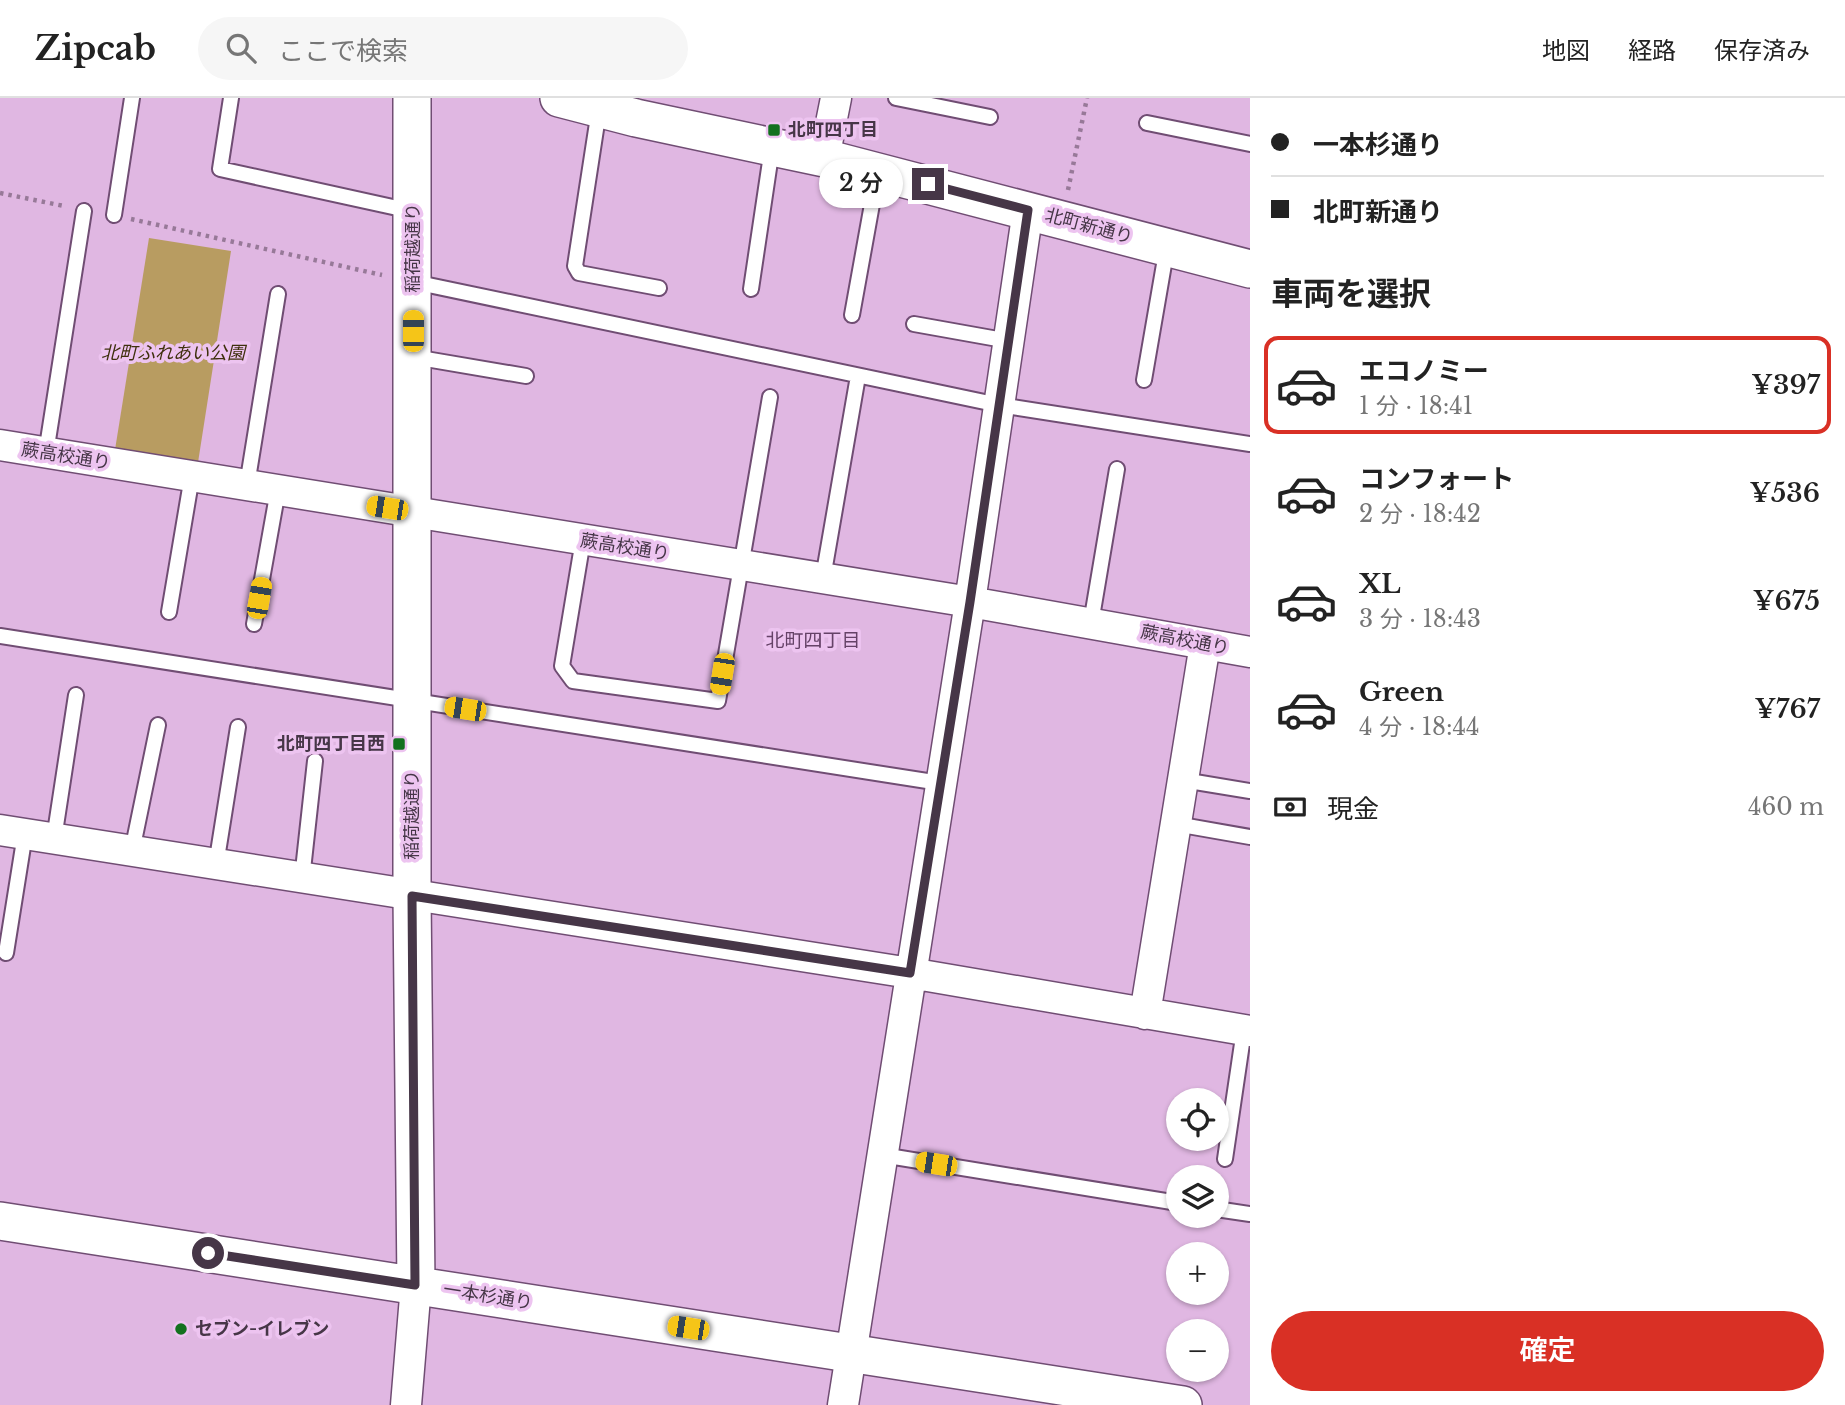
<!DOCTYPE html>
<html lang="ja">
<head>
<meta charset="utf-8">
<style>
	body { margin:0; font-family:"Libre Baskerville","Noto Sans JP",serif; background:#f6f6f6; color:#222; height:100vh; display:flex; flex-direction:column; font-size:26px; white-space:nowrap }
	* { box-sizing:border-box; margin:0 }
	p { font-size:23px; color:#767676 }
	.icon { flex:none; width:38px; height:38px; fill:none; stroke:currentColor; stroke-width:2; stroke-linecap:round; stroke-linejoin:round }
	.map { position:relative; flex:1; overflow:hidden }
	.side { display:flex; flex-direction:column; background:#fff; width:595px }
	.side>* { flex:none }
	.top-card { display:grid; align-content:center; height:154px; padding:0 21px; background:#fff }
	.buttons { position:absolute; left:1166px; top:990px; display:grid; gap:14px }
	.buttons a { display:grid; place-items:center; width:63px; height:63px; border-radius:50%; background:#fff; box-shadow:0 2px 5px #0004; font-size:35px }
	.end { position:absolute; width:32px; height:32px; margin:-16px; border:9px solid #463647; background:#fff; box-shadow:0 0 0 4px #fff }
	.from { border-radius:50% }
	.bubble { position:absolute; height:49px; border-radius:24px; background:#fff; box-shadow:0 2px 5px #0004; font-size:23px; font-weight:600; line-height:49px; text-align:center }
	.car { position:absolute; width:21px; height:42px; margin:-21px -10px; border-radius:9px; box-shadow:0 0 5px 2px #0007; background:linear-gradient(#f5c518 24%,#345 0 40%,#f5c518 0 76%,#345 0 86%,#f5c518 0) }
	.top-card b { display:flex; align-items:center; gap:24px; height:66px; font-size:26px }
	.top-card b+b { border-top:2px solid #e0e0e0 }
	.top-card i { width:18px; height:18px; background:#222 }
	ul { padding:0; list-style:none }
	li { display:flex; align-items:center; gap:21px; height:98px; margin:0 14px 10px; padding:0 7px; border:4px solid transparent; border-radius:14px }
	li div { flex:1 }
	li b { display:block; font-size:26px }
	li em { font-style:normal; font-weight:600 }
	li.current { border-color:#d93025 }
	li>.icon { width:63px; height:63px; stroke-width:1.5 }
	h2 { padding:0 21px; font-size:32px; line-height:84px }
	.pay { display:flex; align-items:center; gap:18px; height:77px; padding:0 21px; font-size:26px }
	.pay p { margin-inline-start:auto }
	.cta { display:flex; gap:14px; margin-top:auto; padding:14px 21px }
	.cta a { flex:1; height:80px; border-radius:42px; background:#d93025; color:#fff; font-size:28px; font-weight:600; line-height:80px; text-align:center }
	header { display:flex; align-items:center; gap:42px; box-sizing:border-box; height:98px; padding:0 35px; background:#fff; border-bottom:2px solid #e0e0e0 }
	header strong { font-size:33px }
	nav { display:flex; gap:38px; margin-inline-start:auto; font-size:24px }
	.search { width:490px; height:63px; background:#f6f6f6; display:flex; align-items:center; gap:18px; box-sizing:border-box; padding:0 24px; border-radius:38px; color:#767676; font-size:26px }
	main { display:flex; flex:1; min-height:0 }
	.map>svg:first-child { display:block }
	.green { fill:#b89c61 }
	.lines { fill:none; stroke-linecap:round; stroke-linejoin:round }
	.service-casing { stroke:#704d73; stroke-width:18 }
	.minor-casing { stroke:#704d73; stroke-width:33 }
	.tertiary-casing { stroke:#704d73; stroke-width:40 }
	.path { stroke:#977998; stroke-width:4.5; stroke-dasharray:3.5 5; stroke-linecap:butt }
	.service { stroke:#fff; stroke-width:14 }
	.minor { stroke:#fff; stroke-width:30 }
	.tertiary { stroke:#fff; stroke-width:37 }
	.route { stroke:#463647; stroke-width:9 }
	.poi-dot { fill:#13711f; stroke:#edc4f0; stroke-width:2.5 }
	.labels { text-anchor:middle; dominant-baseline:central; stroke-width:7; stroke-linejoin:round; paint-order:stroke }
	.poi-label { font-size:18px; font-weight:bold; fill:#463647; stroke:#edc4f0; text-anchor:start }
	.street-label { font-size:18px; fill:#463647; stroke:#edc4f0 }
	.park-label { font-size:18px; font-style:italic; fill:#3f300d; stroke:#edc4f0 }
	.neighbourhood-label { font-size:19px; fill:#654267; stroke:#edc4f0 }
</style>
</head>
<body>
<header>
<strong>Zipcab</strong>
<div class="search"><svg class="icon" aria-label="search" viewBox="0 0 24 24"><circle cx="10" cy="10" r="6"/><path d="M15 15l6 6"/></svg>ここで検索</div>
<nav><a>地図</a><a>経路</a><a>保存済み</a></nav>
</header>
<main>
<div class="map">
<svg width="1250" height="1307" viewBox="0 0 1250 1307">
	<rect width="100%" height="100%" fill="#e0b7e2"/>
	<path class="green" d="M149,140l82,13 -34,218 -83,-13z"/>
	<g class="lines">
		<defs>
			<path id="service" d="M231,0l-11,71 191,42
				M896,0l94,19
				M599,12l-24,156 4,7 80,15
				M1147,25l103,21
				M114,117l18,-117
				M414,184l585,123 251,39
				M751,191l21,-141
				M852,217l26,-144
				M914,226l95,17
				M414,259l112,19
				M1144,282l23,-133
				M46,355l38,-242
				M247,387l31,-191
				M583,442l-21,126 11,15 145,20 52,-304
				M823,480l35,-202
				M169,514l23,-136
				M1091,525l26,-154
				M254,526l24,-134
				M0,538l940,147
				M1183,682l67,11
				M1176,726l74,13
				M54,741l22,-144
				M132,753l26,-126
				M216,767l22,-138
				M302,781l13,-118
				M6,855l19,-119
				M882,1057l296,48
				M1225,1061l19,-129
				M1216,1111l34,5"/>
			<path id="minor" d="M824,60l12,-60
				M0,347l970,157 280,50
				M0,732l910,143 340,58
				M1145,916l60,-370
				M406,1307l10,-120
				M843,1307l127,-803 58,-392"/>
			<path id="tertiary" d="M412,0v798l4,389
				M559,0l77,20 188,40 426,111
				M0,1123l1183,184"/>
		</defs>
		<use href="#service" class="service-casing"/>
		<use href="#minor" class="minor-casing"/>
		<use href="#tertiary" class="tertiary-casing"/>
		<path class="path" d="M1068,92l19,-92
			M0,95l64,13
			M131,121l251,56"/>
		<use href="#service" class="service"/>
		<use href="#minor" class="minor"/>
		<use href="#tertiary" class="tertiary"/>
	</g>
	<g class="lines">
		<path class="route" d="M208,1155l207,32 -3,-389 498,77 60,-371 58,-392 -100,-26"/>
	</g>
	<g class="poi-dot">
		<rect x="767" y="25" width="14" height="14" rx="3.5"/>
		<rect x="392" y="639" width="14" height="14" rx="3.5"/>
		<circle cx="181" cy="1231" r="7"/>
	</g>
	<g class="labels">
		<g class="poi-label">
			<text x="788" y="32">北町四丁目</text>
			<text x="385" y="646" text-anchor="end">北町四丁目西</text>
			<text x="195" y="1231">セブン-イレブン</text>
		</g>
		<g class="street-label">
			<text transform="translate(1089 128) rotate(15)">北町新通り</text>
			<text transform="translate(413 150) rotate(-90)">稲荷越通り</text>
			<text transform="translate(66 358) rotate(9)">蕨高校通り</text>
			<text transform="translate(625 449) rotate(9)">蕨高校通り</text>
			<text transform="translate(1185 542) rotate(11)">蕨高校通り</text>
			<text transform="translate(412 717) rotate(-90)">稲荷越通り</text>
			<text transform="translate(488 1198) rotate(9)">一本杉通り</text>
		</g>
		<g class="park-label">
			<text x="173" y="255">北町ふれあい公園</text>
		</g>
		<g class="neighbourhood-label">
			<text x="813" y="542">北町四丁目</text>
		</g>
	</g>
</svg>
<div class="buttons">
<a><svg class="icon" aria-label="locate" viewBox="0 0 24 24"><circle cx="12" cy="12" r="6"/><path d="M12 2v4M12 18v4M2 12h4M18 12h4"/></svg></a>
<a><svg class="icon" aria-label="layers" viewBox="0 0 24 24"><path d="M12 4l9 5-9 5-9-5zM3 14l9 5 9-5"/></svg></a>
<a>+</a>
<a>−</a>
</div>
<i class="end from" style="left:208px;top:1155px"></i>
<i class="end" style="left:928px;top:86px"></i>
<div class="bubble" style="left:819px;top:61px;width:84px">2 分</div>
<i class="car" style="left:413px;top:233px;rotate:0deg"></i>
<i class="car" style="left:387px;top:410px;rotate:279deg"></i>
<i class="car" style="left:259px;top:500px;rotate:10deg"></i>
<i class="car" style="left:722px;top:576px;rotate:189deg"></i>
<i class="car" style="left:465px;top:611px;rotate:279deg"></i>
<i class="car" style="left:936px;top:1066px;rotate:279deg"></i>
<i class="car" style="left:688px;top:1230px;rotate:279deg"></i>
</div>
<section class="side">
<div class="top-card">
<b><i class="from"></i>一本杉通り</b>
<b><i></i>北町新通り</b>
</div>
<h2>車両を選択</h2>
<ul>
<li class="current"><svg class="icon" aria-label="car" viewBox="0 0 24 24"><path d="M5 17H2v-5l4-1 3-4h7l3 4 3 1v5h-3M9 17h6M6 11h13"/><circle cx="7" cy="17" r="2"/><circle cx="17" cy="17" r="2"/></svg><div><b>エコノミー</b><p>1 分 · 18:41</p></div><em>¥397</em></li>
<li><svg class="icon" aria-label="car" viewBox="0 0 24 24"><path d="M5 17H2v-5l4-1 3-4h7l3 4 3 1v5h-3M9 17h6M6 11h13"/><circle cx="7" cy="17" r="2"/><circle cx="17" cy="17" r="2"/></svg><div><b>コンフォート</b><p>2 分 · 18:42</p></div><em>¥536</em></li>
<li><svg class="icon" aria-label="car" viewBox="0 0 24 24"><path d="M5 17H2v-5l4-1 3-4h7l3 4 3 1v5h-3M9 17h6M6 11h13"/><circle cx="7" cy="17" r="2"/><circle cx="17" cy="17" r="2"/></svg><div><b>XL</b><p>3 分 · 18:43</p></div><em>¥675</em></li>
<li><svg class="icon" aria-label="car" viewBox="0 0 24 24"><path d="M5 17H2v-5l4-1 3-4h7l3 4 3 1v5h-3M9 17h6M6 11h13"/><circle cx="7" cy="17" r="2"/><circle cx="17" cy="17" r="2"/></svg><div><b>Green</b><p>4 分 · 18:44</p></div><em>¥767</em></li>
</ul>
<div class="pay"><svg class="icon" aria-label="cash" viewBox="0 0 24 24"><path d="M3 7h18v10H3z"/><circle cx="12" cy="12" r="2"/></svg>現金<p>460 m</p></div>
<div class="cta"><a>確定</a></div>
</section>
</main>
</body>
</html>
